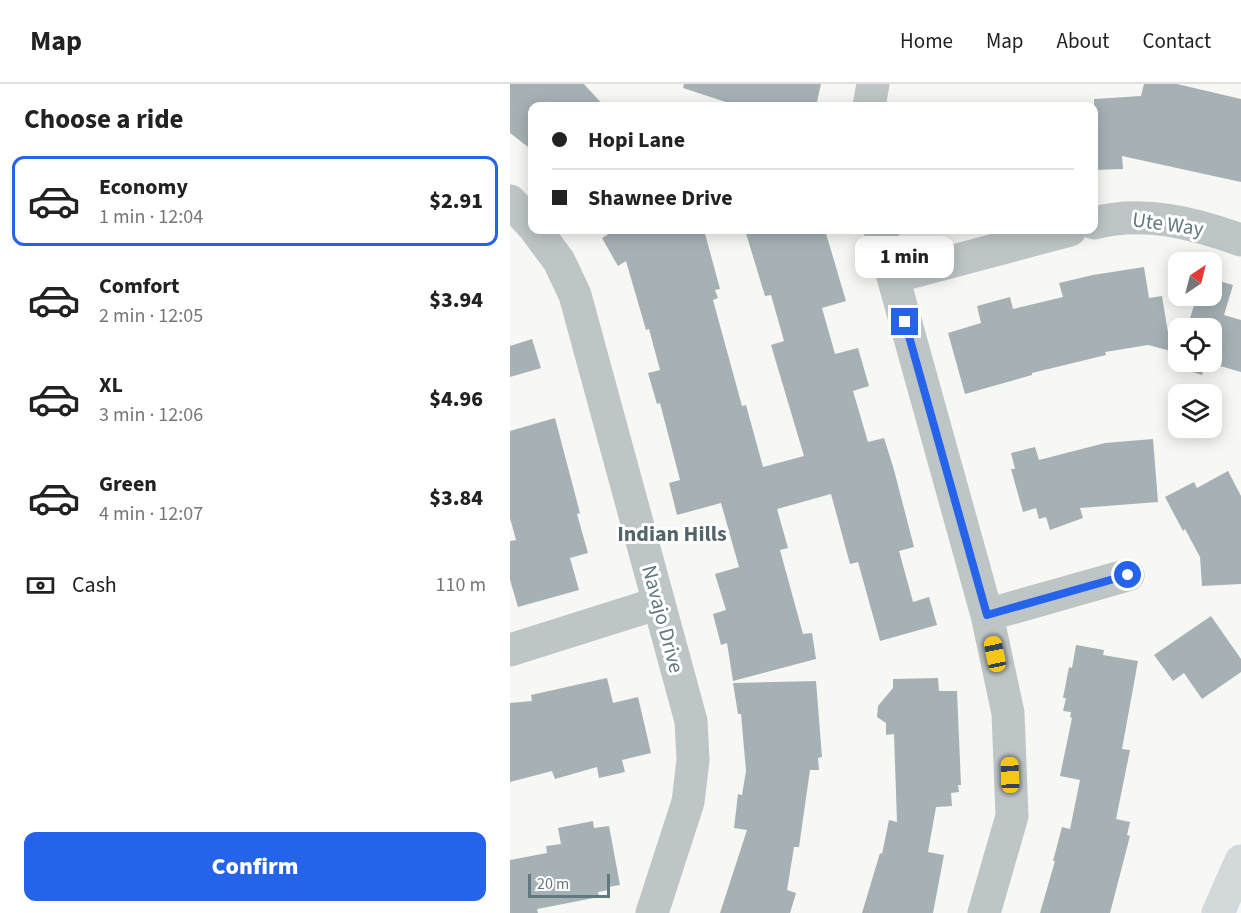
<!DOCTYPE html>
<html lang="en">
<head>
<meta charset="utf-8">
<style>
	body { margin:0; font-family:"Source Sans 3",sans-serif; background:#f6f6f6; color:#222; height:100vh; display:flex; flex-direction:column; font-size:22px; white-space:nowrap }
	* { box-sizing:border-box; margin:0 }
	p { font-size:20px; color:#767676 }
	.icon { flex:none; width:33px; height:33px; fill:none; stroke:currentColor; stroke-width:2; stroke-linecap:round; stroke-linejoin:round }
	.map { position:relative; flex:1; overflow:hidden }
	.details { display:flex; flex-direction:column; background:#fff; width:510px }
	.details>* { flex:none }
	.guide { position:absolute; left:18px; top:18px; width:570px; height:132px; border-radius:12px; box-shadow:0 3px 15px #0003; display:grid; align-content:center; height:132px; padding:0 24px; background:#fff }
	.needle { width:39px; rotate:35deg }
	.buttons { position:absolute; left:658px; top:168px; display:grid; gap:12px }
	.buttons a { display:grid; place-items:center; width:54px; height:54px; border-radius:12px; background:#fff; box-shadow:0 3px 15px #0003; font-size:30px }
	.scale { position:absolute; left:18px; bottom:15px; width:82px; box-sizing:border-box; padding-left:6px; border:3px solid #62797f; border-top:0; font-size:16px; line-height:21px; white-space:nowrap; color:#62797f; -webkit-text-stroke:4px #fff; paint-order:stroke }
	.end { position:absolute; width:27px; height:27px; margin:-14px; border:8px solid #2563eb; background:#fff; box-shadow:0 0 0 3px #fff }
	.from { border-radius:50% }
	.bubble { position:absolute; height:42px; border-radius:12px; background:#fff; box-shadow:0 3px 15px #0003; font-size:20px; font-weight:800; line-height:42px; text-align:center }
	.car { position:absolute; width:18px; height:36px; margin:-18px -9px; border-radius:8px; box-shadow:0 0 4px 2px #0007; background:linear-gradient(#f5c518 24%,#345 0 40%,#f5c518 0 76%,#345 0 86%,#f5c518 0) }
	.guide b { display:flex; align-items:center; gap:21px; height:57px; font-size:22px }
	.guide b+b { border-top:2px solid #e0e0e0 }
	.guide i { width:15px; height:15px; background:#222 }
	ul { padding:0; list-style:none }
	li { display:flex; align-items:center; gap:18px; height:90px; margin:0 12px 9px; padding:0 12px; border:3px solid transparent; border-radius:12px }
	li div { flex:1 }
	li b { display:block; font-size:22px }
	li em { font-style:normal; font-weight:800 }
	li.on { border-color:#2563eb }
	li>.icon { width:54px; height:54px; stroke-width:1.5 }
	h2 { padding:0 24px; font-size:27px; line-height:72px }
	.pay { display:flex; align-items:center; gap:15px; height:66px; padding:0 24px; font-size:22px }
	.pay p { margin-inline-start:auto }
	.action { display:flex; gap:12px; margin-top:auto; padding:12px 24px }
	.action a { flex:1; height:69px; border-radius:12px; background:#2563eb; color:#fff; font-size:24px; font-weight:800; line-height:69px; text-align:center }
	header { display:flex; align-items:center; gap:36px; box-sizing:border-box; height:84px; padding:0 30px; background:#fff; border-bottom:2px solid #e0e0e0 }
	header strong { font-size:28px }
	nav { display:flex; gap:33px; margin-inline-start:auto; font-size:21px }
	main { display:flex; flex:1; min-height:0 }
	.map>svg:first-child { display:block }
	.building { fill:#a5b1b4 }
	.lines { fill:none; stroke-linecap:round; stroke-linejoin:round }
	.minor { stroke:#bec5c7; stroke-width:33 }
	.major { stroke:#d3d9db; stroke-width:33 }
	.route { stroke:#2563eb; stroke-width:8 }
	.labels { text-anchor:middle; dominant-baseline:central; stroke-width:6; stroke-linejoin:round; paint-order:stroke }
	.street-label { font-size:21px; fill:#62797f; stroke:#fff }
	.neighbourhood-label { font-size:22px; font-weight:bold; fill:#54656a; stroke:#fff }
</style>
</head>
<body>
<header>
<strong>Map</strong>
<nav><a>Home</a><a>Map</a><a>About</a><a>Contact</a></nav>
</header>
<main>
<section class="details">
<h2>Choose a ride</h2>
<ul>
<li class="on"><svg class="icon" aria-label="car" viewBox="0 0 24 24"><path d="M5 17H2v-5l4-1 3-4h7l3 4 3 1v5h-3M9 17h6M6 11h13"/><circle cx="7" cy="17" r="2"/><circle cx="17" cy="17" r="2"/></svg><div><b>Economy</b><p>1 min · 12:04</p></div><em>$2.91</em></li>
<li><svg class="icon" aria-label="car" viewBox="0 0 24 24"><path d="M5 17H2v-5l4-1 3-4h7l3 4 3 1v5h-3M9 17h6M6 11h13"/><circle cx="7" cy="17" r="2"/><circle cx="17" cy="17" r="2"/></svg><div><b>Comfort</b><p>2 min · 12:05</p></div><em>$3.94</em></li>
<li><svg class="icon" aria-label="car" viewBox="0 0 24 24"><path d="M5 17H2v-5l4-1 3-4h7l3 4 3 1v5h-3M9 17h6M6 11h13"/><circle cx="7" cy="17" r="2"/><circle cx="17" cy="17" r="2"/></svg><div><b>XL</b><p>3 min · 12:06</p></div><em>$4.96</em></li>
<li><svg class="icon" aria-label="car" viewBox="0 0 24 24"><path d="M5 17H2v-5l4-1 3-4h7l3 4 3 1v5h-3M9 17h6M6 11h13"/><circle cx="7" cy="17" r="2"/><circle cx="17" cy="17" r="2"/></svg><div><b>Green</b><p>4 min · 12:07</p></div><em>$3.84</em></li>
</ul>
<div class="pay"><svg class="icon" aria-label="cash" viewBox="0 0 24 24"><path d="M3 7h18v10H3z"/><circle cx="12" cy="12" r="2"/></svg>Cash<p>110 m</p></div>
<div class="action"><a>Confirm</a></div>
</section>
<div class="map">
<svg width="731" height="829" viewBox="0 0 731 829">
	<rect width="100%" height="100%" fill="#f7f7f4"/>
	<path class="building" d="M0,0h74l20,22h-72v44l-22,-17z
		M174,0h137l-5,22h-78l-55,-18z
		M634,0h33l64,15v83l-119,-26 1,13 -28,1 -1,-71 47,-3z
		M105,146h89l16,59 -5,1 3,8 -5,2 29,106 4,-1 17,62 41,-11 -33,-111 13,-4 -13,-46 -6,1 -20,-66h80l21,71 -24,7 13,46 23,-6 11,38 -16,5 15,51 16,-4 10,32 20,77 -15,4 14,51 16,-5 8,28 -57,16 -22,-79 -8,2 -19,-70 -54,15 11,39 -8,2 23,84 9,-1 4,26 -83,22 -6,-38 -6,2 -8,-31 13,-4 -11,-36 24,-7 -18,-64 -44,12 -8,-32 11,-3 -20,-77 -3,1 -9,-31 12,-3 -11,-41 -3,1 -20,-69 -8,5 -16,-28z
		M634,183l5,31 13,-2 9,55 -23,-6 -43,7 1,3 -74,18v2l-67,19 -17,-61 33,-10 -4,-17 33,-9 3,12 50,-12 -4,-14 34,-8z
		M702,195l21,6 -9,30 17,5v52l-35,-10h6v-34h-25l10,-32h15z
		M22,255l9,29 -31,9v-31z
		M669,273v5h27l-4,13 -26,-8z
		M45,334l25,95 -3,1 11,39 -18,5 9,32 -61,17 -8,-27v-39l6,-1 -6,-22v-87z
		M643,355l5,63 -78,6 3,10 -33,12 -4,-13 -7,2 -3,-11 -13,4 -12,-43h4l-4,-16 24,-6 4,13 66,-17z
		M718,387l13,25v88l-39,2 -2,-29 -15,-28 -2,2 -18,-34 29,-15 3,6z
		M701,532l30,43v13l-39,27 -18,-26 -11,8 -19,-26z
		M566,561l28,5 -1,5 35,6 -16,88 8,1 -14,69 14,3 -3,13 3,1 -20,77h-70l15,-52h-2l9,-34 8,2 10,-49 -20,-4 12,-58 -2,-1 1,-5 -8,-1 3,-13h-3l6,-31 3,1z
		M97,594l6,25 25,-6 13,56 -29,7 3,12 -26,6 -2,-11 -42,12 -3,-8 -42,11v-79l22,-2 -1,-6z
		M428,594l1,13h18l4,94h-3l1,7 -8,1 1,13 -16,1 -8,45 16,3 -11,58h-71l18,-60 2,1 7,-34 8,2 -3,-88 -8,1v-12l-9,-6 1,-11 15,-18v-9z
		M306,597l6,76 -4,1 1,12h-9l-11,77h-5l-7,43 9,3 -6,20h-70l27,-83 -13,-2 4,-34 4,1 4,-24 -5,-57h-3l-5,-31z
		M83,737l1,7 15,-2 11,59 -12,2 1,3 -11,2 1,5 -62,12 1,4h-28v-53l37,-7 -1,-7 15,-2 -3,-16z"/>
	<g class="lines">
		<path class="minor" d="M359,22l4,-22
			M0,117l22,24
			M584,139c49,-13 100,0 147,17
			M26,146l23,31 16,34 116,426 2,39 -5,42 -36,111
			M370,146l107,385 21,98 4,103 -28,97
			M383,193l177,-47
			M477,531l141,-40
			M0,566l149,-47"/>
		<path class="major" d="M708,829l23,-52"/>
	</g>
	<g class="lines">
		<path class="route" d="M395,238l82,293 141,-40"/>
	</g>
	<g class="labels">
		<g class="street-label">
			<text transform="translate(658 140) rotate(8)">Ute Way</text>
			<text transform="translate(153 535) rotate(75)">Navajo Drive</text>
		</g>
		<g class="neighbourhood-label">
			<text x="162" y="450">Indian Hills</text>
		</g>
	</g>
</svg>
<div class="buttons">
<a><svg class="needle" viewBox="-14 -14 28 28"><path d="M0-13l5 13h-10z" fill="#e53935"/><path d="M0 13l5-13h-10z" fill="#767676"/></svg></a>
<a><svg class="icon" aria-label="locate" viewBox="0 0 24 24"><circle cx="12" cy="12" r="6"/><path d="M12 2v4M12 18v4M2 12h4M18 12h4"/></svg></a>
<a><svg class="icon" aria-label="layers" viewBox="0 0 24 24"><path d="M12 4l9 5-9 5-9-5zM3 14l9 5 9-5"/></svg></a>
</div>
<div class="scale">20 m</div>
<i class="end from" style="left:618px;top:491px"></i>
<i class="end" style="left:395px;top:238px"></i>
<div class="bubble" style="left:345px;top:152px;width:99px">1 min</div>
<i class="car" style="left:485px;top:570px;rotate:348deg"></i>
<i class="car" style="left:500px;top:691px;rotate:358deg"></i>
<div class="guide">
<b><i class="from"></i>Hopi Lane</b>
<b><i></i>Shawnee Drive</b>
</div>
</div>
</main>
</body>
</html>
